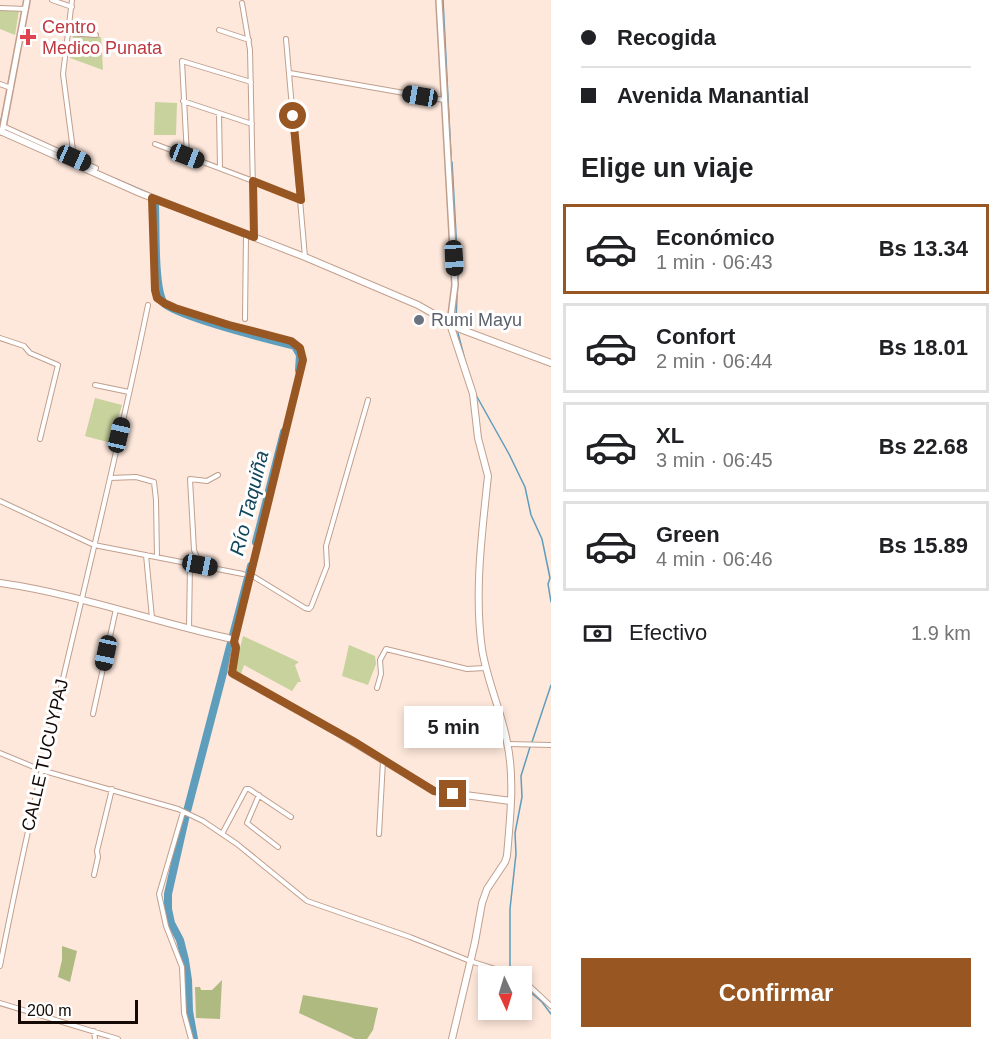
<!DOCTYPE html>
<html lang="es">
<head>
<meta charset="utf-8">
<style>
	body { margin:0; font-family:Helvetica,sans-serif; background:#f2f2f2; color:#202124; height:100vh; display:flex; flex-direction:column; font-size:22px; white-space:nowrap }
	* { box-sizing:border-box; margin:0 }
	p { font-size:20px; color:#757577 }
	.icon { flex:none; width:33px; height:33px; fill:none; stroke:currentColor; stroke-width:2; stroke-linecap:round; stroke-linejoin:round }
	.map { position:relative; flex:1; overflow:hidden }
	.details { display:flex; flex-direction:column; background:#fff; width:450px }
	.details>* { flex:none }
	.banner { display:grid; align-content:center; height:132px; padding:0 30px; background:#fff }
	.needle { width:39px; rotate:176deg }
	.tools { position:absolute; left:478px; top:966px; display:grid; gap:12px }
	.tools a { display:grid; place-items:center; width:54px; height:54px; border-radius:0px; background:#fff; box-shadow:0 3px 9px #0003; font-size:30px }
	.scale { position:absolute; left:18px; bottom:15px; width:120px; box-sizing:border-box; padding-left:6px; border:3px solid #140904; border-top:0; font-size:16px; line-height:21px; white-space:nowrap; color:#140904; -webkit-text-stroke:4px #fff; paint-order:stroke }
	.end { position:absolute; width:27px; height:27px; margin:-14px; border:8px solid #985722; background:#fff; box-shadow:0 0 0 3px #fff }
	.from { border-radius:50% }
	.bubble { position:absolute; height:42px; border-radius:0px; background:#fff; box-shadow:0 3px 9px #0003; font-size:20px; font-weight:800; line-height:42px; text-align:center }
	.car { position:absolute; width:18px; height:36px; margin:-18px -9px; border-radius:8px; box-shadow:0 0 4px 2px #0007; background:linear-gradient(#222 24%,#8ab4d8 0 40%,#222 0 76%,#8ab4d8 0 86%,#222 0) }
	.banner b { display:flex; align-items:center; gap:21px; height:57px; font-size:22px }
	.banner b+b { border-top:2px solid #e0e0e0 }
	.banner i { width:15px; height:15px; background:#202124 }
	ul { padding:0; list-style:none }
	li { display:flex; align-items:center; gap:18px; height:90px; margin:0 12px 9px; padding:0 18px; border:3px solid #e0e0e0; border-radius:0px }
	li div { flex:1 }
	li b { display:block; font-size:22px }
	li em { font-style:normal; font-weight:800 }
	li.current { border-color:#985722 }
	li>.icon { width:54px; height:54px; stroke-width:1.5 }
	h2 { padding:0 30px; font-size:27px; line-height:72px }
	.pay { display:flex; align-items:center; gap:15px; height:66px; padding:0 30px; font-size:22px }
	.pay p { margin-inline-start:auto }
	.primary-button { display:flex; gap:12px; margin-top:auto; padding:12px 30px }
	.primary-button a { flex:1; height:69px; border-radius:0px; background:#985722; color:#fff; font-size:24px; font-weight:800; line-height:69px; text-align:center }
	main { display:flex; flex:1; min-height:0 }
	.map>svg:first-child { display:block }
	.green { fill:#c7d29c }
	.forest { fill:#aeba80 }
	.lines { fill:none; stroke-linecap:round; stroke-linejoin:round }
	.stream { stroke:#5e9dbb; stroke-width:1.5 }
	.river { stroke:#5e9dbb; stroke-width:8 }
	.minor-casing { stroke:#c19f8d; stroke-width:6 }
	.tertiary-casing { stroke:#c19f8d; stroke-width:8 }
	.secondary-casing { stroke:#c19f8d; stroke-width:8 }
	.minor { stroke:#fff; stroke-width:4 }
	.tertiary { stroke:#fff; stroke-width:5 }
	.secondary { stroke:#fff; stroke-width:6 }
	.route { stroke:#985722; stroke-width:8 }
	.health-dot { fill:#e0444e; stroke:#fff; stroke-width:2 }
	.worship-dot { fill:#6b7280; stroke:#fff; stroke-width:2 }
	.labels { text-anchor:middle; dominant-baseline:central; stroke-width:6; stroke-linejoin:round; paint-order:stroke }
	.health-label { font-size:18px; fill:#be3a42; stroke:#fff; text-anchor:start }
	.worship-label { font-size:18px; fill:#5b616d; stroke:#fff; text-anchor:start }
	.street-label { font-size:18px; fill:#140904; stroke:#fff }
	.water-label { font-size:20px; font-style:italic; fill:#11465c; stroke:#fff }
</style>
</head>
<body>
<main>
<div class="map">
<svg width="551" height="1039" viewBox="0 0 551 1039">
	<rect width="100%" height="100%" fill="#fee8dc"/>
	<path class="green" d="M3,9l16,1 -4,25 -15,-6v-19z
		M73,35l28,2 2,33 -33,-12z
		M155,102l22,1 -1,32h-22z
		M95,398l27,7 -11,38 -26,-7z
		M243,636l56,26 -4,3 6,17h-3l-6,9 -48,-26 -3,9 -5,-3 -1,-3z
		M349,645l26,11 1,8 -8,21 -26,-9z"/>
	<path class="forest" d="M62,946l15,5 -7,31 -12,-5 4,-17z
		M222,980l-2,39 -24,-1 -1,-31h5l1,3h11z
		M303,995l75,13 -5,22 -6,9h-12l-56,-26z"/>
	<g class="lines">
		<path class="stream" d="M443,0l8,156
			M0,125l5,-22
			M452,162l6,108 -2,51
			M116,179l35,15
			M458,333l8,31
			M476,395l33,59 16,33 6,28 11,24 8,39 -2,6 3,18
			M532,742l19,-57
			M510,971v-62l6,-55 -1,-21 7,-36 -1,-21 9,-29
			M522,985l20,17 9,12"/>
		<path class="river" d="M155,205c1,23 -1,80 8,97 7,13 112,39 132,44l5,9 -1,15
			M256,542l28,-110
			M194,1039l-5,-28 -1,-31 -3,-20 -5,-20 -9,-17 -3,-14v-15l17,-75 66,-253"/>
		<defs>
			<path id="minor" d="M52,0l20,7
				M72,0l-9,74 11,84
				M242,3l8,47 4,187
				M0,8l26,1
				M219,30l30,10
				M70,33l26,2
				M286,39l19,218
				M290,73l154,27
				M0,84l11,4
				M183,101l69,23
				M219,113l1,55
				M3,126l93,42 -3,5
				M155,144l146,55
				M187,156l-5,-95 69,21
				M152,198l3,92 2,8 7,5 11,5 54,17 62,16 9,7 3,12 -69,281
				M245,319l1,-84
				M0,338l24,8 6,7 28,12 -18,74
				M95,385l34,7
				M110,478l26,-1 18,5 2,18 1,57
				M0,501l94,44 149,29
				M146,555l6,63
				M200,565l-6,-15 -4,-71 17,2 11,-6
				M251,575l54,33 4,1 2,-2 16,-41 -1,-20 42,-146
				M189,628l1,-64
				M377,688l4,-14 -1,-14 6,-11 81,20 18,-1
				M93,714l23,-105
				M508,744l43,1
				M0,753l41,17 137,39 25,12 34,23 70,57 103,36 60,24 47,15
				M259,795l-12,28 31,24
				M183,812l-24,82 7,32 16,41 2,46 7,26
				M222,834l24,-45h3l42,28
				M379,834l4,-73
				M94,875l4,-18 -1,-6 15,-62
				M0,966c43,-222 103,-440 148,-661
				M522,979l29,27
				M0,1003l118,36
				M94,1031l1,8"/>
			<path id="tertiary" d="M439,0l16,285 -5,39
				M2,132l25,-132"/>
			<path id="secondary" d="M0,131l140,62 165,64 113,48 42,24 91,34
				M450,324l23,70 5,44 10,38c-6,57 -14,116 -6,173 5,32 19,61 25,93 8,37 3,76 0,114l-2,6 -18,27 -5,14 -7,39 -23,97
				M0,583c78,11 151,38 228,55
				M232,639l4,7 -5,25 2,3 107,60 94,57 77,10"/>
		</defs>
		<use href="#minor" class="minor-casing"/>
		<use href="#tertiary" class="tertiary-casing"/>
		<use href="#secondary" class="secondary-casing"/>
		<use href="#minor" class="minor"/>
		<use href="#tertiary" class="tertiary"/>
		<use href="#secondary" class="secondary"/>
	</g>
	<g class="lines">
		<path class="route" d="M293,116l8,84 -48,-19 1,56 -102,-39 3,92 2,8 7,5 11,5 54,17 62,16 9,7 3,12 -69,282 2,6 -4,25 121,68 81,50 19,3"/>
	</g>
	<path class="health-dot" d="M25 28h6v6h6v6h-6v6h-6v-6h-6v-6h6z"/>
	<circle class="worship-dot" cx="419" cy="320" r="6"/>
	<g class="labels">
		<g class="health-label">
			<text x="42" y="27">Centro<tspan x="42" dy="21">Medico Punata</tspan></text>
		</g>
		<g class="worship-label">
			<text x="431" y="320">Rumi Mayu</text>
		</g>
		<g class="street-label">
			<text transform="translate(45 755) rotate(-77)">CALLE TUCUYPAJ</text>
		</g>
		<g class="water-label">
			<text transform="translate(249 503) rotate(-76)">Río Taquiña</text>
		</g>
	</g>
</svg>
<div class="tools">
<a><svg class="needle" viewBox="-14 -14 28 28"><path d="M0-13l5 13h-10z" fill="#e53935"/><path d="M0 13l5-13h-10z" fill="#757577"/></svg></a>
</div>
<div class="scale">200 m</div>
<i class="end from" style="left:293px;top:116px"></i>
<i class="end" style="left:453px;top:794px"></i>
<div class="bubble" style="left:404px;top:706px;width:99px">5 min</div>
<i class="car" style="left:420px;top:96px;rotate:280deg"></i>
<i class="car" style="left:187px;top:156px;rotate:111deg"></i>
<i class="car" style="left:74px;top:158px;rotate:114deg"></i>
<i class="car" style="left:454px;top:258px;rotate:177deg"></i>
<i class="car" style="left:119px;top:435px;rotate:13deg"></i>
<i class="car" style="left:200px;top:565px;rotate:101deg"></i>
<i class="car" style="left:106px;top:653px;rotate:192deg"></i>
</div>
<section class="details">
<div class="banner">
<b><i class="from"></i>Recogida</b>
<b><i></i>Avenida Manantial</b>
</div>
<h2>Elige un viaje</h2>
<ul>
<li class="current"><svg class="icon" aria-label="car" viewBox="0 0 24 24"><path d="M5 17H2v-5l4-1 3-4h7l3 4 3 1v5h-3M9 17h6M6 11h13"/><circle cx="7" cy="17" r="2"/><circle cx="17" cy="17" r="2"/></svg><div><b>Económico</b><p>1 min · 06:43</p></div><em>Bs 13.34</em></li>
<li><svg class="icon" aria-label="car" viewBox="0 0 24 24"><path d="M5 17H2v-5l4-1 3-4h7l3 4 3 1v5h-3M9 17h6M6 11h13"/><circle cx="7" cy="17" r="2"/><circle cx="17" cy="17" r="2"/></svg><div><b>Confort</b><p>2 min · 06:44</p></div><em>Bs 18.01</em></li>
<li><svg class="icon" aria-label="car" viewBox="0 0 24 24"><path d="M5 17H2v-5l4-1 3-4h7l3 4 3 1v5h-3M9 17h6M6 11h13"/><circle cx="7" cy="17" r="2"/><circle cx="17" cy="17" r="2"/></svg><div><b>XL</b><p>3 min · 06:45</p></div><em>Bs 22.68</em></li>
<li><svg class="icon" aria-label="car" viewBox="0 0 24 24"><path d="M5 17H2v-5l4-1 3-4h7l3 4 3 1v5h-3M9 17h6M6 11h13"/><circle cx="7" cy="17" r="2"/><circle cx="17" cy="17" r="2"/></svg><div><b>Green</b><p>4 min · 06:46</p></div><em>Bs 15.89</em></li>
</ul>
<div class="pay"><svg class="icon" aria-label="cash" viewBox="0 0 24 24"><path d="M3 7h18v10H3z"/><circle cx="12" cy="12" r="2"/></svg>Efectivo<p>1.9 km</p></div>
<div class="primary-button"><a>Confirmar</a></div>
</section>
</main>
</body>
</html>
